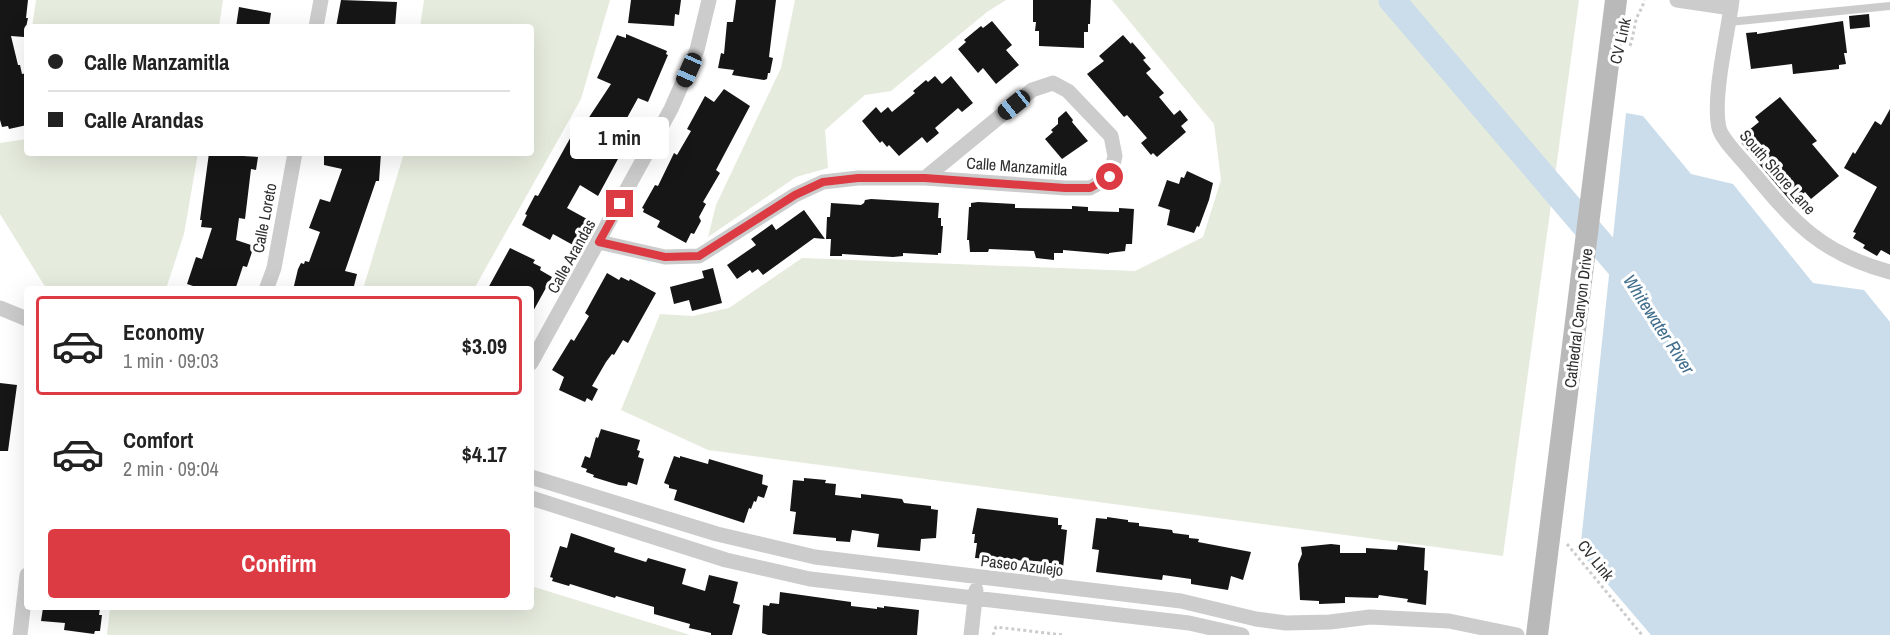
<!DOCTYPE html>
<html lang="en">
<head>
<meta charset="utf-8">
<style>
	body { margin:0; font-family:"Archivo Narrow",sans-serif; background:#f2f2f2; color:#222; height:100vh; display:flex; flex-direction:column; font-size:22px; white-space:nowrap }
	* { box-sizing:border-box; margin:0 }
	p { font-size:20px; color:#767676 }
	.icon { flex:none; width:33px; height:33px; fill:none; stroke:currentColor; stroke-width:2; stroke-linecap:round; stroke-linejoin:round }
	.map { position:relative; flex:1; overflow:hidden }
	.drawer { position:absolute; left:24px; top:286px; width:510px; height:324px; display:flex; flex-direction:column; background:#fff; border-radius:6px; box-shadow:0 6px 24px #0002 }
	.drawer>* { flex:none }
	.hud { position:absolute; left:24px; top:24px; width:510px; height:132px; border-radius:6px; box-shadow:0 6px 24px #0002; display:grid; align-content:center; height:132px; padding:0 24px; background:#fff }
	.end { position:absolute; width:27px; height:27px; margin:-14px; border:8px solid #dc3b44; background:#fff; box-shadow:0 0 0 3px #fff }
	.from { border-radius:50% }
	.bubble { position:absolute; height:42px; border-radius:6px; background:#fff; box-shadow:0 6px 24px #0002; font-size:20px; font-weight:700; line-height:42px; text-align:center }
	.car { position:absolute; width:18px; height:36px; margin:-18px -9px; border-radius:8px; box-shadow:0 0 4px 2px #0007; background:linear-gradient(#222 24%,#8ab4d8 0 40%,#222 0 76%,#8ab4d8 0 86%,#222 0) }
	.hud b { display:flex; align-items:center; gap:21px; height:57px; font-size:22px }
	.hud b+b { border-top:2px solid #e0e0e0 }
	.hud i { width:15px; height:15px; background:#222 }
	ul { padding:10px 0 0; list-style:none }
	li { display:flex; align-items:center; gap:18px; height:99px; margin:0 12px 9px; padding:0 12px; border:3px solid transparent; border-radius:6px }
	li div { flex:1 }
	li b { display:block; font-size:22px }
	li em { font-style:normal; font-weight:700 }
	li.selected { border-color:#dc3b44 }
	li>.icon { width:54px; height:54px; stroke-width:1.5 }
	.action { display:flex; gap:12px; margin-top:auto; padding:12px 24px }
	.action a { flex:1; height:69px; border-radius:6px; background:#dc3b44; color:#fff; font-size:24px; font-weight:700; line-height:69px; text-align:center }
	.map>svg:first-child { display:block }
	.green { fill:#e5ebdd }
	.water { fill:#cbddea }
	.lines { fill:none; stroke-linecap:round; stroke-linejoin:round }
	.river { stroke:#cbddea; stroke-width:27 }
	.building { fill:#161616 }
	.path { stroke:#ccc; stroke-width:3; stroke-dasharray:3 3; stroke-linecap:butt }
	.lane { stroke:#ccc; stroke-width:8 }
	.street { stroke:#ccc; stroke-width:15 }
	.secondary { stroke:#b9b9b9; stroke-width:22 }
	.route { stroke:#dc3b44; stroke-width:8 }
	.labels { text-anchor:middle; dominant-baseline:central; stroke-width:6; stroke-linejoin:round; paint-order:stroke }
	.street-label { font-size:16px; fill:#2f2f2f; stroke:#fff }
	.water-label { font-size:18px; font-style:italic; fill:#416e8d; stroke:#fff }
</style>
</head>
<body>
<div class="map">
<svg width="1890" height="635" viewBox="0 0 1890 635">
	<rect width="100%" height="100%" fill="#fff"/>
	<path class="green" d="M36,0h187l-4,27h-187z
		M424,0h186l-29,99 -107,190h-111l41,-136h127v-126h-111z
		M795,0h211l-19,12 -96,79 -26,4 -40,35 3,38 -32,9 -88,60 8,-32 65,-137z
		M1112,0h467l-76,556 -795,-106 -87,-40 39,-96 33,2 36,-8 73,-50 333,13 68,-34 18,-57 -7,-56z
		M27,139v14h171l-14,81 -18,55 -116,1 -6,-5 -44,-71v-71z
		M531,586l159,49h-583l3,-27h421z"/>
	<path class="water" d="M1626,113l17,3 48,58 42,10 80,99 51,7 26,32v313h-239l-71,-83z"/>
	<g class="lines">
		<path class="river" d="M1392,0l243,284"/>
	</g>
	<path class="building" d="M0,0h28l-2,18h2l-4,19 -13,-1 7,29h2l2,9 5,-1v52l-18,4 -1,-3 -6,1 -2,-7z
		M341,0l56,2 -2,25h-59z
		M631,0h50l-2,15 -4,-1 -1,12 -46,-3z
		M736,0h40l-7,57 4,1 -3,15h-2l-1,6 -3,1 -32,-5 2,-5 -16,-2 3,-15 3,1 3,-32h6z
		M1033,0h58l-1,24h-2v8h-4v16l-45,-2v-15h-4l1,-9h-3z
		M239,7l32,6 -2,14h-33z
		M1869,14l1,13 -20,2 -1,-13z
		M992,21l20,24 -6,5 13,15 -23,19 -13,-16 -5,5 -20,-24 8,-7 -2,-2 17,-14 2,2z
		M1843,21l4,32h-3l2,11 -7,1v4l-46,5 -1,-10 -41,5 -5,-36 11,-1v2z
		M626,34l41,17 -1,3 2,1 -20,47 -10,-4 -16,29 10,6 -34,63 -18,-11 -13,23 20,11 -14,26 -20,-11 -3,6 -28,-15 5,-10 -2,-1 10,-19 3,1 35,-63 1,1 4,-6h4l29,-44 -14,-6 20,-43 9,3z
		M1123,35l8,9 1,-2 14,16 -3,2 8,9 -5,4 18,20 -5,4 15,18 6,-5 8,10 -7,6 5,6 -29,25 -4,-4 -2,2 -10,-12 6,-5 -20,-23 -3,2 -37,-43 17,-13 -5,-5z
		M935,76l7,8 9,-8 22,27 -11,9 -4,-4 -23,20 4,5 -12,10 -5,-6 -23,19 -10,-11 -2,2 -5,-6 -2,2 -18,-22 14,-14 5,6 7,-6 4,5 23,-19 -2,-2 13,-11 2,2z
		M724,89l26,17 -34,64 4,3 -17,29 3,2 -7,13 2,4 -7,13 -3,-1 -5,10 -29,-16 3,-6 -17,-9 1,-3 -2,-1 13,-23 3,1 16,-33 3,2 14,-24 -4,-2 18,-33 9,6z
		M1780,97l37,44 -5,3 27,32 -28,23 -6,-7 -12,12 -55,-65 21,-17 -4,-5z
		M1890,109v146l-9,-5 -4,6 -14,-8 2,-3 -12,-7 3,-5 -3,-1 24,-45 -33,-19 9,-16 2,2 20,-33 6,4z
		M1066,111l7,9 -1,2 16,19 -26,18 -17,-20 8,-7 -2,-2 7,-6v-6z
		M209,153h35l-1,3 15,1 -2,13 -5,-1 -6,50 -6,-1 -3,22 18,6 -7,21 -4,-1 -8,24h-39v-3l-9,-3 9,-27 6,2 10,-31 -11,-1 1,-7h-2z
		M324,153h57l-2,28h-3l-31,90 12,3 -4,16h-60l5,-21 3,-6 3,1 1,-3 4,1 11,-30 -11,-4 11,-29 10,3 12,-33 -18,-4z
		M1187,171l26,12 -4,17 -10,27 -2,-1 -3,7 -27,-8 3,-15 -12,-4 9,-26 12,4 2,-7 3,1z
		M871,199l68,4 -1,15h3v8h2l-2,27h-3v2l-35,-2v3l-10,1 -51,-3v2h-12l1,-17h-5l1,-22h3l1,-14 30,2 3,-2 1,-3z
		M978,202l37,2v4l57,1v-3l16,1v4l31,1v-4l15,1 -2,35h-6l-1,7 -16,2v1l-46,-4v3h-9v7l-18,-2 -2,-7 -45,-2 -1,3h-18l-1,-12h-2l2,-33h2v-4z
		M804,210l21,29 -11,-1 -51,37 -5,-6 -6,4 -2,-3 -13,9 -10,-14 29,-20 -5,-6 21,-15 4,6z
		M510,248l25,12 -2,3 8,4 -1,3 12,7 -21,38v-25h-44z
		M713,268l9,35 -30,8 -3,-11 -15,4 -4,-17 34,-9 -2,-7z
		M607,273l12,7 2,-3 8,4 1,-2 26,14 -28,50 -5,-3 -9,15 -2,-1 -6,8 -14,24 6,3 -6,12 -5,-3 -2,4 -26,-12 5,-13 -12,-7 19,-31 3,2 15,-25 -4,-3z
		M0,383l17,2 -9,66h-8z
		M601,429l39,11 -3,10 3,1 -2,6 6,2 -7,26 -9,-3 -1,4 -8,-1 -26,-8 1,-2 -8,-3 1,-3 -6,-2 4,-11 5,2 6,-21 2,1z
		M674,456l6,2v-2l28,8 1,-5 54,16 -1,9 6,2 -4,12 -6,-2 -2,6 -2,-1 -3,8 -2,-1 -5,15 -70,-23 3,-10 -8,-2v-3l-5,-2z
		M804,478l22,2 -1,3 11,1 -1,11 26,3v-4l41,5 2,4 27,3v3l7,1 -2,28 -15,1 -1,12 -43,-4 2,-13 -27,-4 -2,12 -14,-1v-3l-43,-4 3,-22 -6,-1 3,-31 11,1z
		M977,508l81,10v7h4l-1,4 6,1 -4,38 -14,-2v-4l-74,-4 2,-15h-3l1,-9h-3z
		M1107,517l21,3v2l11,1v3l33,4 1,3 16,2v3l10,1 -1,3 53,10 -8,28 -12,-4 -3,14 -37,-6v-5l-28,-4 -1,5 -66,-8 3,-22 -7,-1 4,-31 11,1z
		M571,533l44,15 -1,4 32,10 2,-4 38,11 -4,15 23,7 4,-16 29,7 -5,21 7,2 -8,30h-21v-2l-22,-5 1,-4 -36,-10v-7l-38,-11 -1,2 -45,-14 -1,2 -17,-5 1,-3 -3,-1 10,-31 7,2z
		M1331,544l9,1v8h26v-5l31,2 1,-5 27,3 -1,22 4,1 -2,34 -19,-3 1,-3 -29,-4 -1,3 -33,-1v6l-26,1v-3l-19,-1 -2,-36 4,-10 -1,-7z
		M780,592l71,10v4l26,3v-2l7,1v-2l35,4 -2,25h-149l-6,-2 1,-28 6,1 1,-3 9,1z
		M43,608h57l-1,7h3l-2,16h-5l-1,3 -30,-4 1,-7 -24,-2z"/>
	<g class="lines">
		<path class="path" d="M1630,46c3,-9 4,-17 6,-26 2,-7 7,-12 8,-20
			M1567,544l75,91
			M993,635l3,-8 67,8"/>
		<path class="lane" d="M1729,22l161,-16"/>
		<path class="street" d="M1677,0l54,8
			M1732,0c-4,34 -20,96 -13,128 3,12 22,30 30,40 45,54 70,85 141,104
			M316,27l5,-27
			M1053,83l15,8 43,45 4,20 -5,21 -20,11h-25l-140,-10 107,-88z
			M599,242l66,15 34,-1 96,-61 28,-13 35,-4h67
			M266,290l8,-22 21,-115
			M0,308l27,11
			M531,363l140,-254 26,-59 12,-50
			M531,477l186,57 98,23 366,44 75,18 30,4 44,-1 40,-5 79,4 68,14
			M531,498l195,62 84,19 379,44 53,12
			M20,635l7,-60
			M971,635l5,-45"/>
		<path class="secondary" d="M1537,635l79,-635"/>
	</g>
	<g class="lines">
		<path class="route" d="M620,204l-21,38 66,15 34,-1 96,-61 28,-13 35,-4h67l140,10h25l20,-11"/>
	</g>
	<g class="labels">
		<g class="street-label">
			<text transform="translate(1620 41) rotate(-77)">CV Link</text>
			<text transform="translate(1017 166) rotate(4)">Calle Manzamitla</text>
			<text transform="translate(1778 172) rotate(49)">South Shore Lane</text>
			<text transform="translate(264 218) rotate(-79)">Calle Loreto</text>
			<text transform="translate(571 256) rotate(-61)">Calle Arandas</text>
			<text transform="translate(1578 318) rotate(-83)">Cathedral Canyon Drive</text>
			<text transform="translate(1596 560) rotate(51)">CV Link</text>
			<text transform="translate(1022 565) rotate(7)">Paseo Azulejo</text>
		</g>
		<g class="water-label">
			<text transform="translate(1659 324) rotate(57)">Whitewater River</text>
		</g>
	</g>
</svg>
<i class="end from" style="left:1110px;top:177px"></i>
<i class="end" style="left:620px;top:204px"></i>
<div class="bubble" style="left:570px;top:117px;width:99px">1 min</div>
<i class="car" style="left:689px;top:70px;rotate:204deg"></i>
<i class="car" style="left:1014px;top:105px;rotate:231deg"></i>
<div class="hud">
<b><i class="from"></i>Calle Manzamitla</b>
<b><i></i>Calle Arandas</b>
</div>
<section class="drawer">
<ul>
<li class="selected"><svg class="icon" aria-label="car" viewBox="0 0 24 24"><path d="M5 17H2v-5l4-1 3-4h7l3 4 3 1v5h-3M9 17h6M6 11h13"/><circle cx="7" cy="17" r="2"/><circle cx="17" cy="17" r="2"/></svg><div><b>Economy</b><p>1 min · 09:03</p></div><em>$3.09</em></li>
<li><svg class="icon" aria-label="car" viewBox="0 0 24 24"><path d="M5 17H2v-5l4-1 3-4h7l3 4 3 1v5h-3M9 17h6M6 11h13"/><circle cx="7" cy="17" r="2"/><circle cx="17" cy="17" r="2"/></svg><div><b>Comfort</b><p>2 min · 09:04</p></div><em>$4.17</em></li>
</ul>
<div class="action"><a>Confirm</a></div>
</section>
</div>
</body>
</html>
